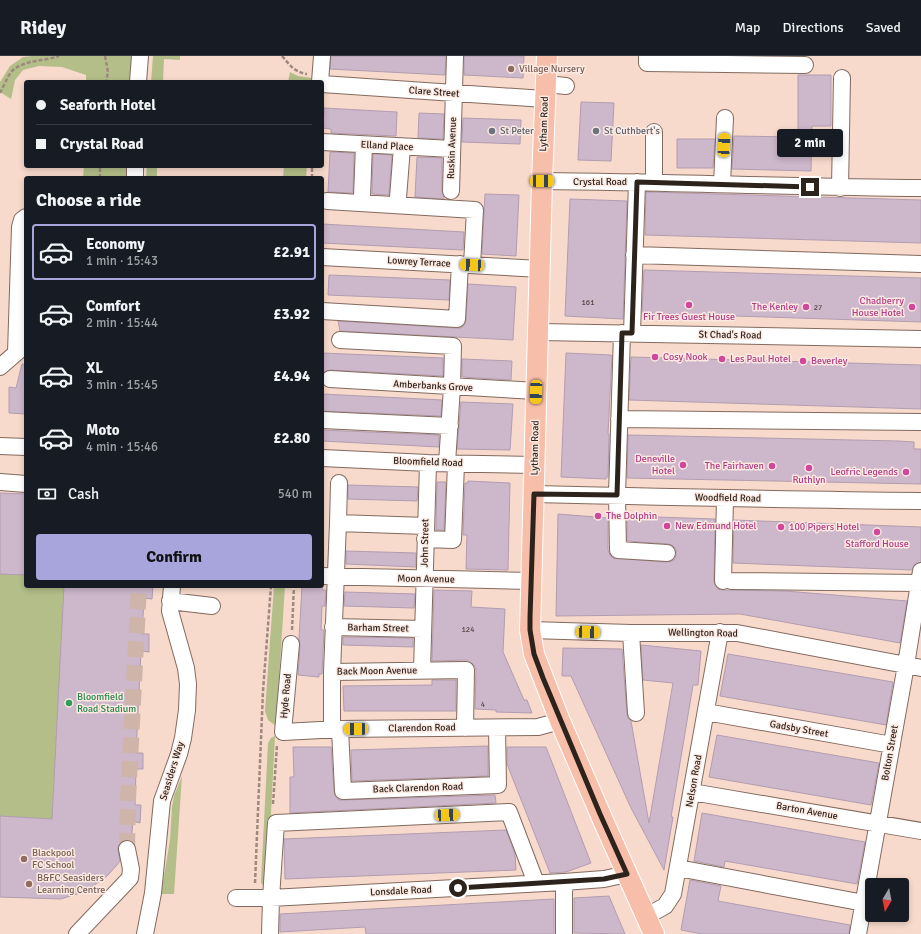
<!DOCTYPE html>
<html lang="en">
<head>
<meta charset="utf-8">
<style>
	body { margin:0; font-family:Signika,sans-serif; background:#20242c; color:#f1f3f6; height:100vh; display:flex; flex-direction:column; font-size:15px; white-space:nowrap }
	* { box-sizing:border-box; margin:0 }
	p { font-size:13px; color:#9ea1a6 }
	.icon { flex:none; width:22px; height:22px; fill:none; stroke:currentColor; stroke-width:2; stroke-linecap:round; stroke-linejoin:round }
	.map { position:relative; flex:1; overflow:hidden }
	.panel { position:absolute; left:24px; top:120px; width:300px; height:412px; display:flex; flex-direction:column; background:#171b24; border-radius:4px; box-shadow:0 2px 6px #0003 }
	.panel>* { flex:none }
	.banner { position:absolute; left:24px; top:24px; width:300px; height:88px; border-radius:4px; box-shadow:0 2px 6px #0003; display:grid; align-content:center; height:88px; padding:0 12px; background:#171b24 }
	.needle { width:26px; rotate:190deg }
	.buttons { position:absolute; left:865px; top:822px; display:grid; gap:8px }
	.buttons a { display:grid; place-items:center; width:44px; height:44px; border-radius:4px; background:#171b24; box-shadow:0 2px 6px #0003; font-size:20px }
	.end { position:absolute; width:18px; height:18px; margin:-9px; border:5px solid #2d231d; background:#fff; box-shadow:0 0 0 2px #fff }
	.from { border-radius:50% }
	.bubble { position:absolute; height:28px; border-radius:4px; background:#171b24; box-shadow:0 2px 6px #0003; font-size:13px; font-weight:700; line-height:28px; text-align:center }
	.car { position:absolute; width:12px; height:24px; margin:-12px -6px; border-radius:5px; box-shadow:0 0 3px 1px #0007; background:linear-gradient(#f5c518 24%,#345 0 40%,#f5c518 0 76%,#345 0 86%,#f5c518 0) }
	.banner b { display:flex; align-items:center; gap:14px; height:38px; font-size:15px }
	.banner b+b { border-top:1px solid #363941 }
	.banner i { width:10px; height:10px; background:#f1f3f6 }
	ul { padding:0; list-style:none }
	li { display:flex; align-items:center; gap:12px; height:56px; margin:0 8px 6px; padding:0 4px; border:2px solid transparent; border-radius:4px }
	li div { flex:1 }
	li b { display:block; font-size:15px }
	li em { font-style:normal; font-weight:700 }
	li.active { border-color:#a7a5db }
	li>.icon { width:36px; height:36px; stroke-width:1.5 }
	h2 { padding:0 12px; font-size:18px; line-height:48px }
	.pay { display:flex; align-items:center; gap:10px; height:44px; padding:0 12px; font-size:15px }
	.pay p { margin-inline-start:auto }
	.primary-button { display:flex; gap:8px; margin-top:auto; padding:8px 12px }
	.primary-button a { flex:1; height:46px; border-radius:4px; background:#a7a5db; color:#111; font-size:16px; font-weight:700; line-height:46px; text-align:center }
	header { display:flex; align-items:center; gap:24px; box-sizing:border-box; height:56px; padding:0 20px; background:#171b24; border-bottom:1px solid #363941 }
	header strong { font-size:19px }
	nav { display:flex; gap:22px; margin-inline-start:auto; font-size:14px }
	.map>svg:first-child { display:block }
	.green { fill:#b3be88 }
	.building { fill:#cdb7cb; stroke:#b29db0 }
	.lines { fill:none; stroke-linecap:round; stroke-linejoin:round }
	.minor-tunnel { stroke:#cfb5a9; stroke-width:16; stroke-dasharray:16 8; stroke-linecap:butt }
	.minor-casing { stroke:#836a5e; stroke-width:18 }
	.major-casing { stroke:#fff; stroke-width:22 }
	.path { stroke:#9e897f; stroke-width:2.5; stroke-dasharray:4 2; stroke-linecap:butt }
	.minor { stroke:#fff; stroke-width:16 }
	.major { stroke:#f7bfa9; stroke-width:20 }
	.route { stroke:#2d231d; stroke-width:5 }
	.education-dot { fill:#8d6e63; stroke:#fceae2; stroke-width:1.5 }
	.worship-dot { fill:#6b7280; stroke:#fceae2; stroke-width:1.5 }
	.hotel-dot { fill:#d1479c; stroke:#fceae2; stroke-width:1.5 }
	.leisure-dot { fill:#2e9e5b; stroke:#fceae2; stroke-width:1.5 }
	.labels { text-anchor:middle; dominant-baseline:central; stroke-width:3; stroke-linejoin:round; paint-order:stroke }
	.number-label { font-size:8px; fill:#554848 }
	.education-label { font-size:10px; fill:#785e54; stroke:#fceae2; text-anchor:start }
	.street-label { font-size:10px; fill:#2d231d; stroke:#fceae2 }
	.worship-label { font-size:10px; fill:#5b616d; stroke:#fceae2; text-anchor:start }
	.hotel-label { font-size:10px; fill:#b23c85; stroke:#fceae2; text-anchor:start }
	.leisure-label { font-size:10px; fill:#27864d; stroke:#fceae2; text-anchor:start }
</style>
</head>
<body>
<header>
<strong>Ridey</strong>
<nav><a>Map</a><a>Directions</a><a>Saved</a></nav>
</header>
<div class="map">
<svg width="921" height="878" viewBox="0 0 921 878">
	<rect width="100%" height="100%" fill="#f7dacc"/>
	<path class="green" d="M33,0h107l-2,26h-52v-7l-24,-8 -23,-1 -16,4 -8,10 -4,19 -11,-7v-10l10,-16 13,-9z
		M153,0h27v4l-16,-1 -1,23h-12z
		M290,16l8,4 14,2 1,4h-25z
		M84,110h51v12h-52z
		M147,110h10v12h-11z
		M284,110h23l-1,12h-23z
		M0,437l26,1v92h127l-1,13h-8l-2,35h7v18h-8l-5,101h7v16h-7l-1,36h6l-1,18 -7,-1 -1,14 -6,17 -19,23 -21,15 -25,8 -61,-2z
		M274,530h11l-9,140 -8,-6 -3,-9z
		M275,680l-4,77 1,6 -8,67 -3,-3v-2l7,-138 3,-5z
		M182,720l-8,118h-13l9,-54 2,-33 2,-11z"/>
	<path class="building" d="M331,0h115l-1,19 -115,-6z
		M464,0h60l-1,22 -59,-3z
		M798,19h33v51h-19l-1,45 -79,-2 2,-33 64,1z
		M581,46l33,1 -3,58 -33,-1z
		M324,52l73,4 -1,24 -65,-3v-4l-8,-1z
		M419,57l25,1 -1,25 -25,-1z
		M463,62l58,2 -1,24 -58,-2z
		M677,83h38l-2,29h-36z
		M330,96l24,1 -1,40 -25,-1z
		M373,98l19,1 -3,40 -17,-1z
		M417,101l25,1v33l2,8 -29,-2z
		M646,136l275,8v43l-276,-8z
		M485,138l34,1 -3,61 -34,-2z
		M570,143l57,2 -4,118 -58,-3z
		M322,168l142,8 -1,18 -141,-7z
		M644,214l277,8v44l-279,-9z
		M329,219l121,5 -1,20 -121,-5z
		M468,228l48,3 -3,53 -173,-9 -2,-10 118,7h5l4,-4 1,-4z
		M322,297l121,5v18l-112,-6 -9,3z
		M566,297l45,2 1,1 -4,78h1l-1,43h-2v2l-45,-2z
		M631,301l290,8v44l-292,-9z
		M462,303l50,2 -1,19 -49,-3z
		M22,308l4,1v49l-17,-1v-26l7,1z
		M322,338l120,6 -1,16 -119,-5z
		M461,346l52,2 -3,46 -53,-1z
		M322,374l117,5v12l-117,-6z
		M628,379l270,6 16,1v7h7v35l-294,-6z
		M468,425l42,2 -2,87 -42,-1 1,-34h-4l2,-52h3z
		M437,426h9l-2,48h-8z
		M348,429l70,2 -1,14 -69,-2z
		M0,437l26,1v81l-26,-1z
		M558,458l50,4v32l2,5 3,3 53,4 6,-1 3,-2 1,-5v-5l-4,-4 -4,-1 -41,-3v-25l88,3 -1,62 1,4 3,4 4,1 63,1 122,10 -7,42 -160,-29 -184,2z
		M734,464l187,7v35l-7,3 -2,5 -179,-7z
		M346,495l70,2v14l-70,-3z
		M64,530h89l-1,13 -8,-1 -2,36h7v18l-8,-1 -5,102h7v16h-7l-1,36h6l-1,18 -7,-2 -2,19h-6l-4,2 -3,4v5l2,10 -3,4 -10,11 -21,15 -25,8 -61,-2v-81l52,3z
		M302,530h21l-1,4h4l-1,16h-3l-1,24h3l-2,44h-3v3l-21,-2 2,-30 -1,-6z
		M434,534l38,1 -1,16 34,2 -2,43 21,48h3l5,13 -36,-1v-2l-21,-1 1,-39 -2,-5 -4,-3 -4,-2 -34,1z
		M345,536l70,2 -1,14 -70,-2z
		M343,581l70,1v9l-70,-2z
		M641,589l60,6 -3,34h-5l-22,132h2l-9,53 -33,-62 -60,-132h-9l1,-28 59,1 5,65 1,4 3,3 18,102 24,-140 -30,-3z
		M728,598l165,28 -7,43 -166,-29z
		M432,624h24v31h-112l-1,-25 89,-1z
		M717,679l162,28 -8,42 -162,-28z
		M488,690v30l-136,5 -1,-31z
		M293,691h38l3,44 1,5 4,4h4l152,-5 1,8 -206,10v-36h4z
		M507,691h39l45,116 -25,9 -16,1 -43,-109z
		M702,757l163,29 -8,42 -132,-23 -1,6 -30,-6z
		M506,774l9,24 1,16 -231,9 -1,-40z
		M690,824l31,6 -3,15 132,24 -1,9h-147l-21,-4z
		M609,840l16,38 -51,-1v-35z
		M554,843v35h-188l-1,-7 -85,5v-18z"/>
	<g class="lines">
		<path class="minor-tunnel" d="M127,793l1,-49 11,-214"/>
		<defs>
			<path id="minor" d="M647,0v7l158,2
				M138,26l2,-26
				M320,26l2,-26
				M322,28l223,15
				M546,28l20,2
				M322,86l130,7
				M135,110v12
				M542,125c126,1 253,6 379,7
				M654,126v-50
				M722,128l3,-66
				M840,132l2,-110
				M451,135l4,-135
				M362,141l2,-52
				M398,142l4,-51
				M327,145l148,9 -3,55
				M634,199l287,9
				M322,201l219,12
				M322,255l135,8 3,-55
				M539,276l382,7
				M622,277l-5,162 1,55 49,3
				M632,277l5,-151
				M340,284l113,6 -1,41 -5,76
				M16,297l4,-126 2,-7 4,-3
				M0,311l23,-20
				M330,323l206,12
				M619,363l302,3
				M322,364l128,6
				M0,390l26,1
				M322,402l106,5 106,2
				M0,426l26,2
				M534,438c129,3 258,6 387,7
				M338,467l1,-40
				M425,483l28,1 3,-76
				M322,520l209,5
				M723,525l2,-82
				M731,525l188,2
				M170,545l42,5
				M333,571l90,2
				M530,574l101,3h106l184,35
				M631,577l5,80
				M291,588l-8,88 57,-3 198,-2 22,-6
				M422,615l6,-208
				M332,616l134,-2 -1,58
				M706,656l186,33
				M340,673l3,62 155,-6 -1,-57
				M332,674v-58l6,-149 88,3
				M692,736l229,39
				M678,812l186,35
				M564,826v52
				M236,842h35l293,-16 40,-3 23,-5
				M647,860l18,-10 8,-12 47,-262
				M77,878l53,-56 1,-9 -4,-20
				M145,878l8,-41 9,-92 17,-47 4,-16 4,-28 1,-26 -2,-16 -16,-57 2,-25
				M270,878l1,-36 5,-75 233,-11 27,71
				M858,878l48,-269 15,-94"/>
			<path id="major" d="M547,0l-5,125 -12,449 4,24 26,67 46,106 48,107"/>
		</defs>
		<use href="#minor" class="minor-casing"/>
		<use href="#major" class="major-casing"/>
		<path class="path" d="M105,0l3,16 -2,10
			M282,0c8,9 12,16 25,18
			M0,37c4,-7 7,-16 12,-22 11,-11 33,-10 47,-15
			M100,122v-12
			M312,122v-12
			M292,574l2,-44
			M273,748l4,-59
			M255,827l8,-192 8,-105"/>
		<use href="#minor" class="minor"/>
		<use href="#major" class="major"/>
	</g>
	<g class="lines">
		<path class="route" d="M458,832l146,-9 23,-5 -27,-60 -57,-136 -9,-24 -4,-24v-12l4,-124 83,1 5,-162h10l5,-151 173,5"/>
	</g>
	<g class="education-dot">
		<circle cx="511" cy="13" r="4"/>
		<circle cx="24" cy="803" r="4"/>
		<circle cx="29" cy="828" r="4"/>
	</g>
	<g class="worship-dot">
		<circle cx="492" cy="75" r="4"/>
		<circle cx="596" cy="75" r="4"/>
	</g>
	<g class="hotel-dot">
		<circle cx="689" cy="249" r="4"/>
		<circle cx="806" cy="251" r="4"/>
		<circle cx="912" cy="251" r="4"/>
		<circle cx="655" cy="301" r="4"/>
		<circle cx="722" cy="303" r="4"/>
		<circle cx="803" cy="305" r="4"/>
		<circle cx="683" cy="409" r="4"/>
		<circle cx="772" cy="410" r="4"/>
		<circle cx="809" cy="412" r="4"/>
		<circle cx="906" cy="416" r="4"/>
		<circle cx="598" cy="460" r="4"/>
		<circle cx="667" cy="470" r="4"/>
		<circle cx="781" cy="471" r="4"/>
		<circle cx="877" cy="476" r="4"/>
	</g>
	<circle class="leisure-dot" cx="69" cy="647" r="4"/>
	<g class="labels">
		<g class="number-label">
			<text x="588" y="246">161</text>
			<text x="818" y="251">27</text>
			<text x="468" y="573">124</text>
			<text x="483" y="648">4</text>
		</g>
		<g class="education-label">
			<text x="519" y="13">Village Nursery</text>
			<text x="32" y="797">Blackpool<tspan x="32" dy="12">FC School</tspan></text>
			<text x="37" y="822">B&amp;FC Seasiders<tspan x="37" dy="12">Learning Centre</tspan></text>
		</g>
		<g class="street-label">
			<text transform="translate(434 36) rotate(4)">Clare Street</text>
			<text transform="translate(544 68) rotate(-88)">Lytham Road</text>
			<text transform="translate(387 90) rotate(3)">Elland Place</text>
			<text transform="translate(452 92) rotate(-88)">Ruskin Avenue</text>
			<text x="600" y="126">Crystal Road</text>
			<text transform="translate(419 206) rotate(3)">Lowrey Terrace</text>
			<text transform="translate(730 279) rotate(1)">St Chad's Road</text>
			<text transform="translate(433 330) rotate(3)">Amberbanks Grove</text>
			<text transform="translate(535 392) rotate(-89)">Lytham Road</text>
			<text transform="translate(428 406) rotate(2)">Bloomfield Road</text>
			<text transform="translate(728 442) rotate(1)">Woodfield Road</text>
			<text transform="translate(425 487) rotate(-89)">John Street</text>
			<text transform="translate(426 523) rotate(1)">Moon Avenue</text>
			<text transform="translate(378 572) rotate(1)">Barham Street</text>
			<text transform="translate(703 577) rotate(1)">Wellington Road</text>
			<text transform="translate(377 615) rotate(-1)">Back Moon Avenue</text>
			<text transform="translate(286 640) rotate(-85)">Hyde Road</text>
			<text transform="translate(422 672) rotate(-1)">Clarendon Road</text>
			<text transform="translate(799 673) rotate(10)">Gadsby Street</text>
			<text transform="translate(890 697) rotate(-80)">Bolton Street</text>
			<text transform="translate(172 715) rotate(-73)">Seasiders Way</text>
			<text transform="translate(694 725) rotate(-80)">Nelson Road</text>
			<text transform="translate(418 732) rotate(-2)">Back Clarendon Road</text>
			<text transform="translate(807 755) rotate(10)">Barton Avenue</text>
			<text transform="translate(401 835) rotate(-3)">Lonsdale Road</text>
		</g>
		<g class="worship-label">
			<text x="500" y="75">St Peter</text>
			<text x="604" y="75">St Cuthbert's</text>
		</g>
		<g class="hotel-label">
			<text x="904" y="245" text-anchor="end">Chadberry<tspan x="904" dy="12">House Hotel</tspan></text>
			<text x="798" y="251" text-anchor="end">The Kenley</text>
			<text x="689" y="261" text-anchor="middle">Fir Trees Guest House</text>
			<text x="663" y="301">Cosy Nook</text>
			<text x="730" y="303">Les Paul Hotel</text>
			<text x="811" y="305">Beverley</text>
			<text x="675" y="403" text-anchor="end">Deneville<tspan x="675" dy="12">Hotel</tspan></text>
			<text x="764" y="410" text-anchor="end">The Fairhaven</text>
			<text x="898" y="416" text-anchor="end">Leofric Legends</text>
			<text x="809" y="424" text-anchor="middle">Ruthlyn</text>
			<text x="606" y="460">The Dolphin</text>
			<text x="675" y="470">New Edmund Hotel</text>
			<text x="789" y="471">100 Pipers Hotel</text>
			<text x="877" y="488" text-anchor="middle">Stafford House</text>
		</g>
		<g class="leisure-label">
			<text x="77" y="641">Bloomfield<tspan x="77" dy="12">Road Stadium</tspan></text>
		</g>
	</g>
</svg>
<div class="buttons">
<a><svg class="needle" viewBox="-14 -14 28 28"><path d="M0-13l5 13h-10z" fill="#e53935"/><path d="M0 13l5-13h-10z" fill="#9ea1a6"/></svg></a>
</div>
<i class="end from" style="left:458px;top:832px"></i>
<i class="end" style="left:810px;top:131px"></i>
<div class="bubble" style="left:777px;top:73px;width:66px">2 min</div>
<i class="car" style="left:724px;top:89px;rotate:3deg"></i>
<i class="car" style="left:542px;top:125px;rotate:90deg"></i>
<i class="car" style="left:472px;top:209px;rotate:273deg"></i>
<i class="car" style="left:536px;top:336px;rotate:182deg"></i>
<i class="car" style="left:588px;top:576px;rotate:92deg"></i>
<i class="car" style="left:356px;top:673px;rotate:269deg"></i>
<i class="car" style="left:447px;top:759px;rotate:87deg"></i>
<div class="banner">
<b><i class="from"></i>Seaforth Hotel</b>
<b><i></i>Crystal Road</b>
</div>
<section class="panel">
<h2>Choose a ride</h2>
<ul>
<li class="active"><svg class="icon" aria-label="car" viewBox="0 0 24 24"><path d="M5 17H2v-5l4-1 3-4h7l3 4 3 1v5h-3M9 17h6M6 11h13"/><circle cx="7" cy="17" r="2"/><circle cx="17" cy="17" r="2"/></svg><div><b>Economy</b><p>1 min · 15:43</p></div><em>£2.91</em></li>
<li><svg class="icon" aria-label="car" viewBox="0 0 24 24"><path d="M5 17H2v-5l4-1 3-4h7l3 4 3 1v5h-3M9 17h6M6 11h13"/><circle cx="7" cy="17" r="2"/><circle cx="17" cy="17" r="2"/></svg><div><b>Comfort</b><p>2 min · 15:44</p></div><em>£3.92</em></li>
<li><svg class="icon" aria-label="car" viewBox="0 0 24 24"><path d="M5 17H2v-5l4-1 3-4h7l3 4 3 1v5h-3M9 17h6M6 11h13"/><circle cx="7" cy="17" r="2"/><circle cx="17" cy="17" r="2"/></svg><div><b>XL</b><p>3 min · 15:45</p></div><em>£4.94</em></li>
<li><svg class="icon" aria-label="car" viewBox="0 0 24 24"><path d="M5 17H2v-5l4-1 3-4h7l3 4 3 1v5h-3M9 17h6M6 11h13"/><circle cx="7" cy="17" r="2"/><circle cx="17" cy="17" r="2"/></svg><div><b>Moto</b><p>4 min · 15:46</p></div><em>£2.80</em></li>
</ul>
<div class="pay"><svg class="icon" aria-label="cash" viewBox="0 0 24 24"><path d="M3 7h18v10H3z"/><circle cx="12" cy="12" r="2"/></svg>Cash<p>540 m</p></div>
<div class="primary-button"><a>Confirm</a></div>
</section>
</div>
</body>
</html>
